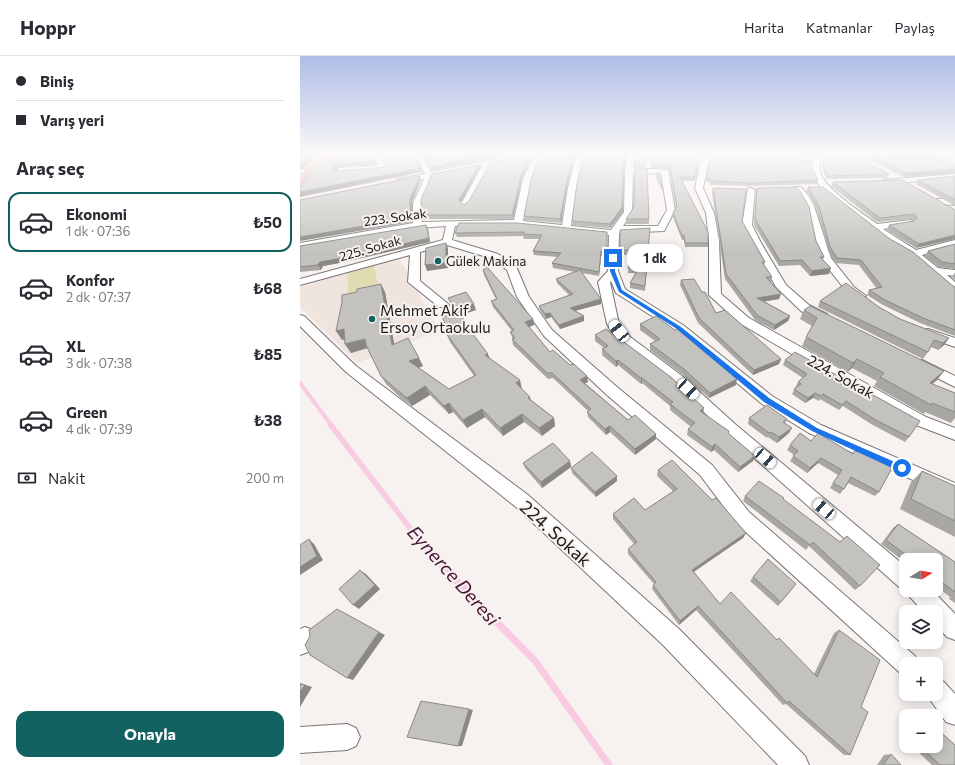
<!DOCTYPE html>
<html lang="tr">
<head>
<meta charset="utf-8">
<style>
	body { margin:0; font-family:Commissioner,sans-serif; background:#f7f7f7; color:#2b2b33; height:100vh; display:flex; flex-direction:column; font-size:15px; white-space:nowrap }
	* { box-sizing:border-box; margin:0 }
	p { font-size:13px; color:#7c7c81 }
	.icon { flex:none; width:22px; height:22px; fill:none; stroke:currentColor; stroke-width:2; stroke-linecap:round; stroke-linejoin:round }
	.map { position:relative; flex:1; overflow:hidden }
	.panel { display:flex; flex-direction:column; background:#fff; width:300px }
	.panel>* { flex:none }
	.guide { display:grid; align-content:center; height:88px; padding:0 16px; background:#fff }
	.needle { width:26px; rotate:79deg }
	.tools { position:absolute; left:599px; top:497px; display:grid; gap:8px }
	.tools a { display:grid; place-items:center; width:44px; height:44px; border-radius:8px; background:#fff; box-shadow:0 2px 10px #0003; font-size:20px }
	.end { position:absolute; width:18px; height:18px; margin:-9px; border:5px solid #1a73e8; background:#fff; box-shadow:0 0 0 2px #fff }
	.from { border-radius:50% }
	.bubble { position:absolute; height:28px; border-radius:12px; background:#fff; box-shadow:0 2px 10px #0003; font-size:13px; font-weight:700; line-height:28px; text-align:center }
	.car { position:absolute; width:12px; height:24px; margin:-12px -6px; border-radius:5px; box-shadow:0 0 3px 1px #0007; background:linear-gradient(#fff 24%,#345 0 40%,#fff 0 76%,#345 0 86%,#fff 0) }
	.guide b { display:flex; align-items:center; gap:14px; height:38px; font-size:15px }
	.guide b+b { border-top:1px solid #e1e1e2 }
	.guide i { width:10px; height:10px; background:#2b2b33 }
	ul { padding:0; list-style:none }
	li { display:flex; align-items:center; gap:12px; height:60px; margin:0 8px 6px; padding:0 8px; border:2px solid transparent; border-radius:12px }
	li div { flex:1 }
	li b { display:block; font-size:15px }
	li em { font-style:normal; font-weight:700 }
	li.active { border-color:#126262 }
	li>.icon { width:36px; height:36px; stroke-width:1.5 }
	h2 { padding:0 16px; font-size:18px; line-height:48px }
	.pay { display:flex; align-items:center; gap:10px; height:44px; padding:0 16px; font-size:15px }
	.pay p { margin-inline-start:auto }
	.primary-button { display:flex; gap:8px; margin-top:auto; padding:8px 16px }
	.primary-button a { flex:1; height:46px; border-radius:12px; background:#126262; color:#fff; font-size:16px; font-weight:700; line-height:46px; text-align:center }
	header { display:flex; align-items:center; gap:24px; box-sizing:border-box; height:56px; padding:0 20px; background:#fff; border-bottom:1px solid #e1e1e2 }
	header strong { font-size:19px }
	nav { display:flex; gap:22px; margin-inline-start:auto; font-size:14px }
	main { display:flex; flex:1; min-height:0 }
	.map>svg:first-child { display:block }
	.built { fill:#f0e4de }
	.green { fill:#dedcb0 }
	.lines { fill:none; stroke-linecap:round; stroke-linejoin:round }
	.stream-far2 { stroke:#f9cbe2; stroke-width:4 }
	.stream-far1 { stroke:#f9cbe2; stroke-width:5.5 }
	.stream { stroke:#f9cbe2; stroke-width:7 }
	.minor-casing { stroke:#797573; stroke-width:2 }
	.major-casing { stroke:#d1d1d1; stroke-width:2 }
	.minor { fill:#fff; fill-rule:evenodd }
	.major { fill:#f7a1aa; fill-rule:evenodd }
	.wall { fill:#a9a7a3 }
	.shaded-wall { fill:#898885 }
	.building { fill:#c4c2be; stroke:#898885 }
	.route { fill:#1a73e8 }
	.poi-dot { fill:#126262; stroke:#f7f2f0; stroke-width:1.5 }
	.labels { text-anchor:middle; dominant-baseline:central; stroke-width:4; stroke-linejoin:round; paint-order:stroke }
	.far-street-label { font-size:13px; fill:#191817; stroke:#f7f2f0 }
	.far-poi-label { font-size:13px; fill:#191817; stroke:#f7f2f0; text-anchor:start }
	.poi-label { font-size:15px; fill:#191817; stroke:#f7f2f0; text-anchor:start }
	.street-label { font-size:15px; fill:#191817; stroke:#f7f2f0 }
	.near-street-label { font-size:18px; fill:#191817; stroke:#f7f2f0 }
	.near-water-label { font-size:19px; font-style:italic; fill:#461232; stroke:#f7f2f0 }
</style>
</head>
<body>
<header>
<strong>Hoppr</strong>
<nav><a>Harita</a><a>Katmanlar</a><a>Paylaş</a></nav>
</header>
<main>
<section class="panel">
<div class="guide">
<b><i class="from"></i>Biniş</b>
<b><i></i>Varış yeri</b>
</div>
<h2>Araç seç</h2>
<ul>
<li class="active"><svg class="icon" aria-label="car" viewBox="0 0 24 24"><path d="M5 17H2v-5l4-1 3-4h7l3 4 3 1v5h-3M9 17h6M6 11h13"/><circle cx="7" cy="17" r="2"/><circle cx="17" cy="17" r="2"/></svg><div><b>Ekonomi</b><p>1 dk · 07:36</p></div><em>₺50</em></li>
<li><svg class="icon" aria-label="car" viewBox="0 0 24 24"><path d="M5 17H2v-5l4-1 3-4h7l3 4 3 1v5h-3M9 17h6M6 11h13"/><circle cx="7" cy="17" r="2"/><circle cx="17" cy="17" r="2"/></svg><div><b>Konfor</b><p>2 dk · 07:37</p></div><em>₺68</em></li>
<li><svg class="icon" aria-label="car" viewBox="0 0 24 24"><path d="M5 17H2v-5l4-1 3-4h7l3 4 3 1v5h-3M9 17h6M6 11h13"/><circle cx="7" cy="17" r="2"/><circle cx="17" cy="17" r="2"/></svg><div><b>XL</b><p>3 dk · 07:38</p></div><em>₺85</em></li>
<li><svg class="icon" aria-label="car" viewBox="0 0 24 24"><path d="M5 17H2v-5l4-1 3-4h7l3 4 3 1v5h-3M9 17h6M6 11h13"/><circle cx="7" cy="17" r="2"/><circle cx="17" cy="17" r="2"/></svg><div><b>Green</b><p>4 dk · 07:39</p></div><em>₺38</em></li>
</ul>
<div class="pay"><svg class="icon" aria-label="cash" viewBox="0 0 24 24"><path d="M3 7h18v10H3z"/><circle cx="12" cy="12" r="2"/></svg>Nakit<p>200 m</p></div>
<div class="primary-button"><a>Onayla</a></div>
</section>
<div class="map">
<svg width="655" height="709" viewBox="0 0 655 709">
	<rect width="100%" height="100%" fill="#f7f2f0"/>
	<path class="built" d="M99,201l40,74 -82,32 -57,-56v-20z"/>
	<path class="green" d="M74,210l4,20 -29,9 -2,-22z"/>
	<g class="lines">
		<path class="stream-far2" d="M0,327l31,42"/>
		<path class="stream-far1" d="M30,368l99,129 20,20"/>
		<path class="stream" d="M148,516l88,90 73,103"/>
		<defs>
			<path id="minor" d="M72,98h6l9,13 -1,2 -26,2v-4l18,-2z
				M115,98h6l10,18 91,-18h19l-10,25 -8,42 39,4 6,-37 9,-34h7l-8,34 -5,38 40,4 13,-18 1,-42 3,-16h7l-2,14 35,2 7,40 -11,21 -45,2 -1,38 7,18 58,36 89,71 49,29 134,58v16l-146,-66 -47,-29 -87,-73 -59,-38 -5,-12 -1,1 9,42 10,12 53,40 53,48 171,143v23l-7,-3 -174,-155 -53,-50 -53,-40 -12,-18 -9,-42 10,-11 1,-36 -91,-9h-63l-3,14 46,14 18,12 13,31 23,33 65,57 95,78 37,47 166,144 3,8h-12v11l-7,-3 -162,-148 -37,-49 -93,-80 -63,-59 -27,-39 -10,-27 -17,-12 -43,-13 -27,7v29l27,22 2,2 -2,2h-8l-31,-25 2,-27 -110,30v-6l143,-39 3,-14 -28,2 -118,21v-6l113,-20v-20l11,-24 -23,4 -4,-2 1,-2 27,-5zM234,100l-11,23 -9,41 -92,2 -1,-19 11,-26 50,-11 -21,38 4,3 4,-3 22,-39zM333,116l28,2 6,36 -9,16h-35l9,-14z
				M400,98h6l3,6 -6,28 11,25 5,27 2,54 28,24 177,99 29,11v12l-39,-15 -119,-68 -56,-33 -30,-27 -2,-2v-55l-3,-27 -11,-25 6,-28z
				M436,98h25l32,3 4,2 -4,2 -53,-5z
				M516,98h7c-3,6 -5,12 -3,18 5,17 42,41 57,52l34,-4 2,2 -2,2 -28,5 33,21 39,-10v6l-33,9 16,13 17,2v6l-8,-1 8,7v9l-4,-1 -40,-34 -22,-14 -68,-53 -9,-17v-11z
				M542,98l67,2 4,2 -4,2 -63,-4z
				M0,99h24l4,2 -4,2h-24z
				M0,113h8l4,2 -4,2h-8z
				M655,118v4l-71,6 -4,-2 4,-2z
				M495,131h6l11,13 19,58 23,29 12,9 -2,2h-8l-10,-7 -25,-32 -17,-58 -10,-12z
				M448,132h3l4,2 -3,35 9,18 25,42 23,20 18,9 2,3 -2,3h-8l-18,-9 -25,-24 -34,-62z
				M637,143h18v6l-21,-1 -1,-2z
				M0,259l4,1 52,50 172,129 151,134 126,127 4,9h-31l-115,-120 -147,-138 -170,-135 -46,-46z
				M628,273l27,9v9l-31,-11 -2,-3 2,-3z
				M622,304l33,16v11l-38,-19 -2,-3 2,-3z
				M607,534h25l23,24v26l-8,-3 -11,-12v-13h-12l-14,-15z
				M5,571l8,3 3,8 -8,14 -8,3v-26z
				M636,622l8,4 11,12v31l-9,-3 -20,-28h10z
				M47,668l9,4 4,9 -4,9 -9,4 -47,3v-26z"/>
			<path id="major" d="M22,98h10l-20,19 -8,13 -4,1c0,-19 8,-21 22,-33z"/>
		</defs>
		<use href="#minor" class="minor-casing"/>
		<use href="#major" class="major-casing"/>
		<use href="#minor" class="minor"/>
		<use href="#major" class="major"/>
	</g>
	<path class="wall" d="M71,98l5,10 -37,4 -3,2 1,1 48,-4 1,-4 -6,-9h34l8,18 -119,11 8,-13z
		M123,98h92l-83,16z
		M284,98h43l-3,16 -1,42 -13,16 -37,-3 -1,-4z
		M347,98h53l-5,27h-13l26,62v4h-23l-1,-7h-2l-9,-23v-4l3,-6 -7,-37 -17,-2z
		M408,98h32l72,15 6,11 -1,4 -66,2 -41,-1v-3h-4l4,-23z
		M475,98h40l-3,3z
		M523,98h28l38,20 -2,4 -61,1 -4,-12z
		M592,98h55l4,3 -2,3 -48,-6z
		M569,99l86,9v9l-51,4 -37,-18z
		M231,102l-9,21 -9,40h-87v1h-3l-1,-3 58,-49 -19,34 3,3z
		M335,107l11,1v3h-11z
		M356,117l7,17v2l-8,-17z
		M655,120v30l-39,-22 2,-4z
		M533,126l122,28 -39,38 -29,-18 2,-5 25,-4 -2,-2 -35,3 -46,-36z
		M508,131l145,99 2,1v49l-35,-13 -37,-18 -16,-10 2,-5 8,-1 -18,-24 -24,-2 -7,-12 -11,-40 -11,-19z
		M267,132l-6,35 -36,-3 -1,-4z
		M413,132l29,33 23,41 -1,3 8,12 -1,5 8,17 -15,2 26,15 -2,5 -14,9 -19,-10 -30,-41 -13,-86z
		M457,132l59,53 8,16 -1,2 6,15 -19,2 -10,-11 -21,1 -25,-41 2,-32z
		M326,163h23v5h-23z
		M159,167l148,13v20h-6l-2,20 -17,-3 19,31 -26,7 9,5v5l-24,8 -9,-12 -5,2 -6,-9 -1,-4 30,-11 -12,-12 -1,-4 19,-7 -22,-4 -1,-5 6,-6 -24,-2 -1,-4 6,-12h-15l-1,-3 -66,1 -2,-4z
		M126,169l2,4 2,13 -85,20 -22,4 -2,4 -21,2v-26z
		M350,172l-5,63 -15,-3v-5l6,-10h-8l2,-18h-10v-25z
		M655,188v25l-16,-2 -14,-11 3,-5z
		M183,214l50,49 1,6 -5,2 21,25 37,24 1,6 -3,1 43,37 28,19 -21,16 -25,-23 -4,3 -18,-18 -1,-5 1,-1 -35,-33 -5,1 -35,-34 -1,-6h1l-1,-2 -2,-5 2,-1 -19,-24 -2,-6 5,-2 -12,-24z
		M655,216v8l-3,-3z
		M381,224l21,12 14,21 65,46 -2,5 -26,11 -55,-52 -18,-38z
		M85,236l9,52 29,22 -5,2 31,21 25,-13 -24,-34 -4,-9 3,-1 8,-19 -9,-15 28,12 -15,5 5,10 24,33 32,31 8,8 1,3 23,18 1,8 -13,10 -18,-14 -21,14 -18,-19 -18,11 -14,-16 -4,2 -19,-19 -18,11 -11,-8 -15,-14 -5,-8 -13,-28 -17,5 -6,-9v-5l-3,1z
		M520,245l59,6 21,12 49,19 -5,7 -6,5 -7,-3 -3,5 -5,7 -105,-52z
		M504,254l140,61 -7,9 -5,4 23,9v25l-4,5 -26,-11 -1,2 -50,-28 3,-5 -25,-13 -4,4 -46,-26 4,-9 6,-11 -12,-7z
		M340,268l96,61 -27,13 -26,-23 -33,-25v-6l5,-3 -15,-11z
		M295,279l108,78 52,43 -2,5 -15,11 -24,-22 -3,2 -24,-17 1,-6 3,-2 -21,-17v-4l-28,-23 -1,1 -23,-19 -2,2 -14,-12v-6l2,-1 -9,-7z
		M485,304l52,22h-1l73,55 -4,5 -34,-18 -28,-18 -4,4 -19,-11 -1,2 -6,-3 -8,5 -13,-9 6,-12 5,-4 -20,-13z
		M449,362l38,1 -2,4 4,10 -12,10 -9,-6 -1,1 -19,-14z
		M500,377l79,59 -4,4 -27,-13 -8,11 -10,-6 8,-13 -20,-12 -11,10 -17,-12 4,-6 -7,-5 3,-5z
		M270,405l1,6 -29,21 -17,-20 -2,-5z
		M271,412l46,8v5l-21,16 -24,-24z
		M358,414l54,30 34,33 -3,5 -49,34 26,32 57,36 37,34 20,-41 5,-3 22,77 -11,48h-6l-58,-51 -3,1 -87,-95 -17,15 -27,-36 1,-4 1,-1 -26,-30v-5l6,-5 -21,-25v-5l32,-4 28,-19 -16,-15z
		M622,415l33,15v51l-55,-28 11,-27z
		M445,440l38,3 77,87 -5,4 -46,-44 -3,4 -63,-49z
		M598,468l57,38v41l-6,-4 1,-2 -14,-11v-26h-30v3l-25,-19 12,-16z
		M453,521l43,7 -18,22 -28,-25z
		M614,550l8,6h-14l3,-4z
		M606,558v12l-5,-5z
		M612,690h24l19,19h-23z
		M591,698l10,11h-24l7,-10z"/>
	<path class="shaded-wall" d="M196,98h19l-83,16 -1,-3z
		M274,98h1l-8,34 -6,35 -1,-4 6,-35z
		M326,98h1l-3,16 -1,42 -13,16v-4z
		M231,99v3l-9,21 -9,40 -1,-4 9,-40z
		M10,101l2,3 -8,8 -4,1v-5z
		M74,104l2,4 -37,4 -5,4 -2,-4 5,-4z
		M179,109l1,3 -20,35 -1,-3z
		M121,112l1,4 -122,25v-5z
		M655,113v4l-51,4 2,-4z
		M120,120l1,4 -9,22v20l-112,19v-4l110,-39z
		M126,169l2,4 2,13 -85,20 -22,4 -2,4 -3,-5 2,-3z
		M655,179v4l-39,9 3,-4z
		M146,187l2,5v20l-21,3 -2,-6z
		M301,195v5l-2,20v-4z
		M531,212l-2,6 -19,2 2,-5z
		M81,228l4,8 11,62 -4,-9z
		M481,238l-2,5 -23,4 1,-5z
		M301,243v5l-31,8v-4z
		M174,248l2,6 -18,6 -2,-6z
		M250,257l1,4 -5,2 -1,-5z
		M284,260v5l-24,8 -1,-4z
		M490,260l-2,5 -14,9 1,-5z
		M233,263l1,6 -8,3 -1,-6z
		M44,273l5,9 -7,2 -6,-9z
		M649,282l-5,7 -6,5 5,-7z
		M65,283l5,8 -19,6 -6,-9z
		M188,298l3,8 -6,-7z
		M119,302l4,8 -10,4 -4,-9z
		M481,303l-2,5 -26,11 1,-5z
		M557,303l-5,9 -4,4 5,-9z
		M318,304v5l-2,2v-6z
		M644,315l-7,9 -14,12 7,-9z
		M287,320l1,6 -7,3 -1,-5z
		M540,321l-3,5 -5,5 2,-6z
		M341,322h1v5l-1,1z
		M437,323l-1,6 -27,13 1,-5z
		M220,324l2,9 -4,3 -2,-9z
		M125,330l5,9 -18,11 -5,-8z
		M515,337l-2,5 -8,5 3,-5z
		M149,347l4,9 -4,2 -5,-8z
		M404,352l-1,5 -3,-2z
		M182,353l3,8 -18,11 -4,-8z
		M222,358l2,8 -21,14 -3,-8z
		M254,362l1,8 -13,10 -3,-8z
		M310,370v6l-4,3 -1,-6z
		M492,372l-3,5 -12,10 2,-6z
		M356,378v5l-21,16v-6z
		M415,388l-1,6 -3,2 1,-5z
		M455,400l-2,5 -15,11 2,-5z
		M521,402l-3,5 -11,10 3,-5z
		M270,405l1,6 -29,21 -1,-6z
		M317,420v5l-21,16 -1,-5z
		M446,477l-3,5 -53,36 2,-4z
		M9,483l5,5 9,16 -23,15v-8z
		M60,514l6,4 14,15 -21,20 -6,-4z
		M398,550l-2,4 -17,15 1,-4z
		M79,576l6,3 -32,45 -6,-2z
		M0,627l12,4 -12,20z
		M169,653l4,1 -11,36h-4z"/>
	<path class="building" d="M29,98h42l3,6 -37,4 -5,4 5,3 48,-4 2,-5 -6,-8h33l7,14 -121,24v-8l3,-1 8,-13z
		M123,98h73l-65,13z
		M241,98h33l-8,30 -6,35 -36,-3 8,-40z
		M284,98h42l-3,12 -1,41 -12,17 -38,-3 5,-37z
		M336,98h10v10l-11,-1z
		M348,98h52l-5,23h-15l28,55v11h-23l-1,-8 -2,1 -9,-23 4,-7 -7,-40 -17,-2z
		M410,98h30l72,7v8l6,11 -66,3 -41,-2 -1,-3h-3l4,-22z
		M524,98h27l38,20 -62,2 -4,-12z
		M629,98h18l4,3z
		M231,99l-10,20 -9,40h-87v2h-3l-1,-17 11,-26 47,-9 -20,35 5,5 5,-4 22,-39z
		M569,99l60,3 26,6v5l-49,4z
		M0,101h10l-8,7h-2z
		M335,113h12l2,50h-23l8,-12z
		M356,117h4l3,17z
		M120,120l-10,22v20l-110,19v-37z
		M655,120v24l-37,-20z
		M603,124l52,30v25l-36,9 -30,-19 25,-4 3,-4 -3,-3 -34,4 -47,-36z
		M496,131l4,4 9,16 7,34 8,16h-4l11,11 -19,3 -10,-11 -22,1 -25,-42 2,-31z
		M508,131h15l67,52 23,13 40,34 2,1v43l-32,-12 -38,-18 -16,-10 13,-3 -21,-27 -24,-2 -7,-11 -11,-41z
		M413,132l33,1 -4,32 23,41h-3l10,15h-6l15,17 -24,4 33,18 -15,9 -18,-10 -31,-41z
		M159,167h58l90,9v19h-6l-2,21 -47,-9 9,-10 -28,-2 9,-16 -19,-1 1,-2 -69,1z
		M126,169l3,13 -86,20 -23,4 -2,3 -18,2v-21z
		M350,172l-5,58 -15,-3 9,-15h-11l3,-18h-11v-20z
		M146,187v20l-21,2 1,-17z
		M655,188v20l-13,-2 -14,-11z
		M187,211l46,52 -8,3 25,30 3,-2 17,15 4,-1 13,12 -7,4 48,40 7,-5 21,19 -21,15 -25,-23 -5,3 -18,-17 4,-3 -39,-36h-5l-35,-34 3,-1 -5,-6 4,-2 -23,-29 6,-2 -14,-29z
		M280,214l21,29 -31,9 14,8 -25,9 -9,-12 -5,1 -6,-8 34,-12 -17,-15z
		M394,223l8,13h3l11,21 9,-3 56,49 -27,11 -55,-52 -18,-38z
		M546,227l33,24 21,12 49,19 -6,5 -9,-3 -6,12 -108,-51z
		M81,228l11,61 16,-7 11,20 -10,3 40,28 27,-14 -30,-42 3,-1 -7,-15 18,-5 6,13 22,29 -3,1 35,25 -4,3 14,14 -2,1 26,20 -15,10 -17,-14 -22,14 -18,-19 -19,11 -14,-17 -5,3 -19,-20 -18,12 -11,-9 -15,-13 -15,-31 -1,-6 -20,5 -1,-15 -8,2 6,-29v-7l15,-3v-3z
		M166,236l8,12 -18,6 -8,-12z
		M510,250l134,65 -14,12 25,10v19l-23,-9 -1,2 -51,-28 4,-4 -27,-14 -4,4 -47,-26 11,-19 -13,-8z
		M356,260l19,14 2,-1 60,50 -27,14 -26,-24 -34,-25 10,-5 -20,-15z
		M306,273l10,7 56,42 32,30 -4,3 29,20 -1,2 27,23 -15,11 -25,-23 -3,3 -24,-18 7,-6 -25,-19 3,-2 -31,-24h-1l-23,-18 -2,1 -14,-12 6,-3 -13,-11z
		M495,296l45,25 -6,4 30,13 2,-3 54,30 -11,16 -35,-18 -28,-18 -4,4 -19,-11 -2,2 -6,-3 -7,5 -14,-9 7,-5 -3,-2 9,-8 -22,-14z
		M467,349l20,14 -4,3 9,6 -13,9 -8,-5 -2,1 -20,-15z
		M500,377l11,8 7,-8 35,21 2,-4 2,2 1,-2 34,18 -13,24 -28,-15 -7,12 -11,-6 9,-13 -21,-12 -11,10 -17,-12 5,-5 -8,-6z
		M253,387l17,18 -29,21 -18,-19z
		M292,396l25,24 -22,16 -24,-24z
		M372,404l40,40 4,-2 30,35 -54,37 28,34 11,-12 46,48 2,-2 38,39 22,-47 41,30 -19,47 7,5 -18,43 -61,-54 -2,2 -89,-97 -18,15 -27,-36 3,-3 -28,-33 9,-7 -24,-28 21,-16 11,12 32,-21 -19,-19z
		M622,415l33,15v35l-44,-22z
		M459,425l25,17 -1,1 57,43 7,-6 33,29 -20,21 -47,-44 -3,3 -65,-49z
		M598,468l57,38v30l-19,-14v-18h-23l-27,-20z
		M9,483l8,17 -17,11v-22z
		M468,503l28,25 -15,18 -28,-25z
		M60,514l15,15 -22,20 -14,-16z
		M614,550l8,6h-12z
		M37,553l42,23 -32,46 -37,-23 -5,-10 5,-9 -1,-6z
		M606,561v4l-2,-2z
		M0,628l5,1 -5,7z
		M121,645l48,8 -11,37 -51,-9z
		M636,672l19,17v20h-15l-20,-19h16z
		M591,698l10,11h-18z"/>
	<linearGradient id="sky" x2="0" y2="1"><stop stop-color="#afbde6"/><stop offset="0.5" stop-color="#fbf9f8"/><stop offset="1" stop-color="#fbf9f8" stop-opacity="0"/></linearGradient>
	<rect width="655" height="197" fill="url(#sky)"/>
	<path class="route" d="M313,201l2,1v13l7,19 59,37 88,71 48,30 87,38v5h-5l-87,-40 -48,-29 -87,-73 -58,-37 -9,-21 1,-13z"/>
	<g class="poi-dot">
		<circle cx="138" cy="205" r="4"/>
		<circle cx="72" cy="263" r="4"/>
	</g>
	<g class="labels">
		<g class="far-street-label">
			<text transform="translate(95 161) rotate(-8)">223. Sokak</text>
			<text transform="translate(70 192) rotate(-16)">225. Sokak</text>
		</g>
		<g class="far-poi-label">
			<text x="146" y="205">Gülek Makina</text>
		</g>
		<g class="poi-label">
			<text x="80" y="254">Mehmet Akif<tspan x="80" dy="17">Ersoy Ortaokulu</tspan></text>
		</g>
		<g class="street-label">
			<text transform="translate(541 320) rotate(29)">224. Sokak</text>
		</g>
		<g class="near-street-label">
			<text transform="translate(256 477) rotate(42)">224. Sokak</text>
		</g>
		<g class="near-water-label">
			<text transform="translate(154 519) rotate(48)">Eynerce Deresi</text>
		</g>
	</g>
</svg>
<div class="tools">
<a><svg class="needle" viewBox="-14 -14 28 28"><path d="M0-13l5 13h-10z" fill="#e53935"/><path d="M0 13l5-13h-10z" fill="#7c7c81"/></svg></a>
<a><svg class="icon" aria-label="layers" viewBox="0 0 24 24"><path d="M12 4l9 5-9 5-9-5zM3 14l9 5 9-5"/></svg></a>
<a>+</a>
<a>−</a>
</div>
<i class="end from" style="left:602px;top:412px"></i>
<i class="end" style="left:313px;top:202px"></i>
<div class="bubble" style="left:327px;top:188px;width:56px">1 dk</div>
<i class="car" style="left:319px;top:275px;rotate:322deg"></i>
<i class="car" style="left:388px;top:333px;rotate:133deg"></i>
<i class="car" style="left:465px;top:402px;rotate:131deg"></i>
<i class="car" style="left:524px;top:453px;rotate:311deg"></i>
</div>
</main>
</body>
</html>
